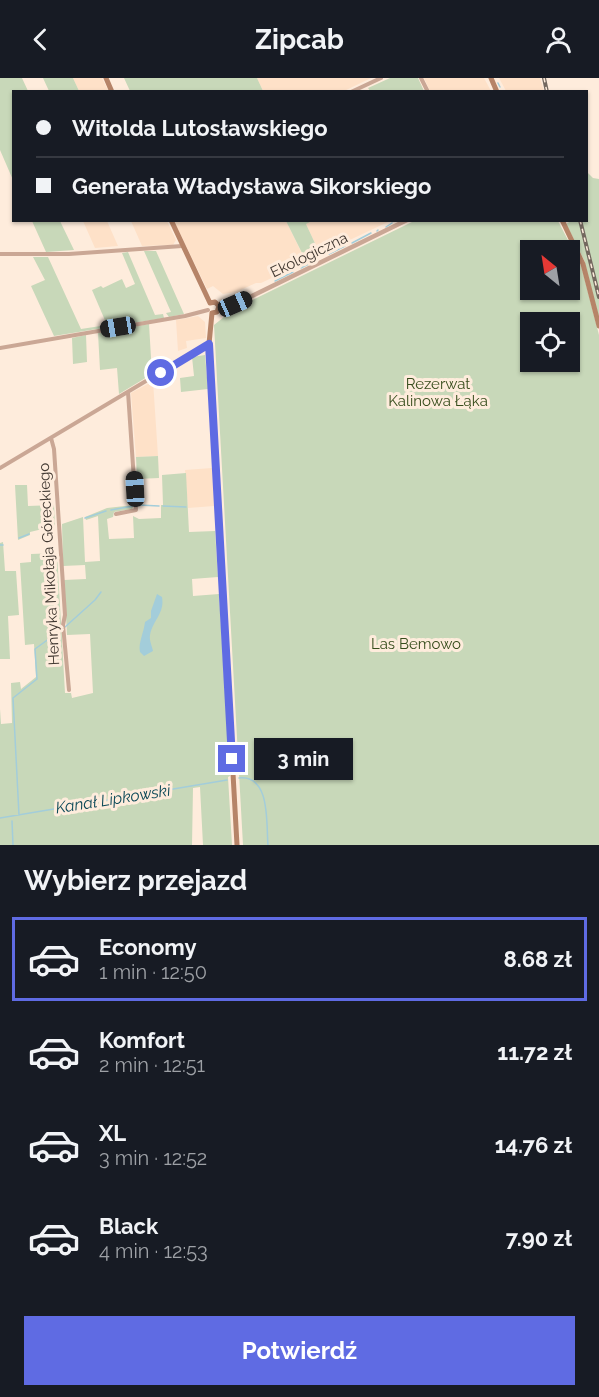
<!DOCTYPE html>
<html lang="pl">
<head>
<meta charset="utf-8">
<style>
	body { margin:0; font-family:Raleway,sans-serif; background:#20242c; color:#f1f3f6; height:100vh; display:flex; flex-direction:column; font-size:22px; white-space:nowrap }
	* { box-sizing:border-box; margin:0 }
	p { font-size:20px; color:#9ea1a6 }
	.icon { flex:none; width:33px; height:33px; fill:none; stroke:currentColor; stroke-width:2; stroke-linecap:round; stroke-linejoin:round }
	.map { position:relative; height:767px; overflow:hidden }
	.side { display:flex; flex-direction:column; background:#171b24; flex:1 }
	.side>* { flex:none }
	.hud { position:absolute; left:12px; top:12px; width:576px; height:132px; border-radius:0px; box-shadow:0 2px 4px #0004; display:grid; align-content:center; height:132px; padding:0 24px; background:#171b24 }
	.needle { width:39px; rotate:330deg }
	.fabs { position:absolute; left:520px; top:162px; display:grid; gap:12px }
	.fabs a { display:grid; place-items:center; width:60px; height:60px; border-radius:0px; background:#171b24; box-shadow:0 2px 4px #0004; font-size:30px }
	.end { position:absolute; width:27px; height:27px; margin:-14px; border:8px solid #5f6be3; background:#fff; box-shadow:0 0 0 3px #fff }
	.from { border-radius:50% }
	.bubble { position:absolute; height:42px; border-radius:0px; background:#171b24; box-shadow:0 2px 4px #0004; font-size:20px; font-weight:700; line-height:42px; text-align:center }
	.car { position:absolute; width:18px; height:36px; margin:-18px -9px; border-radius:8px; box-shadow:0 0 4px 2px #0007; background:linear-gradient(#222 24%,#8ab4d8 0 40%,#222 0 76%,#8ab4d8 0 86%,#222 0) }
	.hud b { display:flex; align-items:center; gap:21px; height:57px; font-size:22px }
	.hud b+b { border-top:2px solid #363941 }
	.hud i { width:15px; height:15px; background:#f1f3f6 }
	ul { padding:0; list-style:none }
	li { display:flex; align-items:center; gap:18px; height:84px; margin:0 12px 9px; padding:0 12px; border:3px solid transparent; border-radius:0px }
	li div { flex:1 }
	li b { display:block; font-size:22px }
	li em { font-style:normal; font-weight:700 }
	li.selected { border-color:#5f6be3 }
	li>.icon { width:54px; height:54px; stroke-width:1.5 }
	h2 { padding:0 24px; font-size:27px; line-height:72px }
	.action { display:flex; gap:12px; margin-top:auto; padding:12px 24px }
	.action a { flex:1; height:69px; border-radius:0px; background:#5f6be3; color:#fff; font-size:24px; font-weight:700; line-height:69px; text-align:center }
	header { display:flex; justify-content:space-between; align-items:center; height:78px; padding:0 24px; background:#171b24; font-size:27px; font-weight:700 }
	.map>svg:first-child { display:block }
	.built { fill:#fee1c8 }
	.green { fill:#c8d8b9; fill-rule:evenodd }
	.water { fill:#a3cdda }
	.lines { fill:none; stroke-linecap:round; stroke-linejoin:round }
	.stream { stroke:#a3cdda; stroke-width:1.5 }
	.minor { stroke:#caa795; stroke-width:4 }
	.tertiary { stroke:#caa795; stroke-width:4.5 }
	.secondary { stroke:#b68468; stroke-width:5 }
	.rail-casing { stroke:#73685f; stroke-width:4 }
	.rail { stroke:#feecdc; stroke-width:1.5; stroke-dasharray:4.5; stroke-linecap:butt }
	.route { stroke:#5f6be3; stroke-width:8 }
	.labels { text-anchor:middle; dominant-baseline:central; stroke-width:6; stroke-linejoin:round; paint-order:stroke }
	.street-label { font-size:15px; fill:#423932; stroke:#feecdc }
	.park-label { font-size:15px; fill:#374d1c; stroke:#feecdc }
	.water-label { font-size:16px; font-style:italic; fill:#0c4958; stroke:#feecdc }
</style>
</head>
<body>
<header><svg class="icon" aria-label="back" viewBox="0 0 24 24"><path d="M15 5l-7 7 7 7"/></svg>Zipcab<svg class="icon" aria-label="person" viewBox="0 0 24 24"><circle cx="12" cy="8" r="4"/><path d="M4 21q1-7 8-7t8 7"/></svg></header>
<div class="map">
<svg width="599" height="767" viewBox="0 0 599 767">
	<rect width="100%" height="100%" fill="#feecdc"/>
	<path class="built" d="M73,0h29l6,12 -1,1h-28z
		M257,0h114l-29,14 -79,-1z
		M424,0h60l7,13h-61z
		M499,0h41l4,13h-38z
		M312,142l78,1 -70,33 -14,-30z
		M83,143h24l11,25 -23,2z
		M131,143h36l9,19 -3,5 -31,1z
		M174,143h112l20,41 -45,21h-5l-20,9 -13,2 -10,-8 -6,3z
		M198,238l7,6 1,16 -20,3 1,7 -9,3 -2,-31z
		M153,303l5,75 -22,1 -5,-64z
		M212,390l2,38 -26,2 -3,-38z"/>
	<path class="green" d="M0,0h22l6,13 -14,1 -1,88 -13,-30z
		M43,0h30l6,13h-30z
		M124,0h133l6,13h-133z
		M390,0h28l6,13h-54l-2,-3z
		M587,94l6,6 6,1v139l-15,-58 -18,-36 5,-3 15,-1z
		M32,143h28l14,29 -28,2z
		M286,143h26l-6,3 14,30 -14,7z
		M414,143h144l23,44 18,70v510h-356l-29,-520 20,-16zM531,172h39v40h-39zM531,244h39v40h-39z
		M144,173h12l28,63 -15,3 -3,-4 5,-1z
		M128,174l27,63 8,-1 1,4 -110,18 -23,-50 14,-6 -12,-23h15l33,72 26,-4 -15,-35 9,-4 2,2 19,-9 4,9 9,-4 -13,-31z
		M149,246l3,50 -33,20 -2,-26 -17,2 -2,-37z
		M86,257l1,27 -14,2 -1,-26z
		M205,277l3,34 -27,3 -1,-14 14,-2 -2,-19z
		M158,378l1,22 -22,1 -1,-22z
		M186,395l3,59 26,-1 3,46 -26,2 1,17 26,-2 11,182 -2,1 4,68h-29l-3,-58 -7,1 -1,57h-192v-136l1,15 11,-1 -1,-40 9,-1 1,7 15,-12 -2,-33 -9,1 -5,-82 11,-1v-8l26,-1 8,140h6l1,5 21,-5 -3,-59 -23,1 -3,-55 22,-1 -1,-14 -22,1 -1,-42 21,-7 2,45 15,-1 -2,-45 -12,4 -1,-3 22,-9 27,-3 -2,4 -18,3 -1,5 -6,2 2,20 25,-1 -1,-22 6,3 22,-1v-13h2l-1,-30z
		M15,407h12l1,21 26,-1 1,21 -25,6v3l-12,5z
		M3,464l2,29h11l3,44 -11,1 2,43h-10v-116z"/>
	<path class="water" d="M157,516l5,3c3,16 -9,23 -12,38 -1,5 2,11 3,16l-9,5 -4,-4c-2,-9 4,-20 5,-30l6,-4v-7z"/>
	<g class="lines">
		<path class="stream" d="M498,5l2,4
			M386,149l6,-4
			M377,153l1,-1
			M352,165l19,-10
			M329,176l16,-8
			M301,190l17,-9
			M275,203l18,-9
			M139,427l20,1
			M163,428l23,1
			M111,432l22,-4
			M85,440l21,-7
			M19,460l10,-4
			M0,467h3
			M65,549l30,-27 6,-8
			M239,700c32,-3 27,45 29,67
			M19,737l-6,-117 24,-19 -2,-30 26,-19
			M0,740l227,-38
			M12,743l1,24"/>
		<path class="minor" d="M421,0l7,14
			M351,14l30,-14
			M0,176h69l113,-8
			M0,270l185,-32 23,-6
			M51,360l3,11 11,166 -2,10 6,65
			M0,390l208,-124
			M116,436l20,-4 -8,-118"/>
		<path class="tertiary" d="M219,229l14,-2 13,-6 161,-79"/>
		<path class="secondary" d="M106,0l6,14
			M491,0l6,14
			M171,142l39,83
			M562,142l21,44 16,62
			M210,225l5,-1 4,4 -2,6 -5,1
			M212,235l-3,31 28,501"/>
		<defs>
			<path id="rail" d="M544,0l3,14
				M580,142l19,77"/>
		</defs>
		<use href="#rail" class="rail-casing"/>
		<use href="#rail" class="rail"/>
	</g>
	<g class="lines">
		<path class="route" d="M161,295l48,-29 23,415"/>
	</g>
	<g class="labels">
		<g class="street-label">
			<text transform="translate(309 177) rotate(-26)">Ekologiczna</text>
			<text transform="translate(49 486) rotate(-93)">Henryka Mikołaja Góreckiego</text>
		</g>
		<g class="park-label">
			<text x="438" y="306">Rezerwat<tspan x="438" dy="17">Kalinowa Łąka</tspan></text>
			<text x="416" y="566">Las Bemowo</text>
		</g>
		<g class="water-label">
			<text transform="translate(113 721) rotate(-9)">Kanał Lipkowski</text>
		</g>
	</g>
</svg>
<div class="fabs">
<a><svg class="needle" viewBox="-14 -14 28 28"><path d="M0-13l5 13h-10z" fill="#e53935"/><path d="M0 13l5-13h-10z" fill="#9ea1a6"/></svg></a>
<a><svg class="icon" aria-label="locate" viewBox="0 0 24 24"><circle cx="12" cy="12" r="6"/><path d="M12 2v4M12 18v4M2 12h4M18 12h4"/></svg></a>
</div>
<i class="end from" style="left:161px;top:295px"></i>
<i class="end" style="left:232px;top:681px"></i>
<div class="bubble" style="left:254px;top:660px;width:99px">3 min</div>
<i class="car" style="left:235px;top:226px;rotate:66deg"></i>
<i class="car" style="left:118px;top:249px;rotate:261deg"></i>
<i class="car" style="left:135px;top:411px;rotate:357deg"></i>
<div class="hud">
<b><i class="from"></i>Witolda Lutosławskiego</b>
<b><i></i>Generała Władysława Sikorskiego</b>
</div>
</div>
<section class="side">
<h2>Wybierz przejazd</h2>
<ul>
<li class="selected"><svg class="icon" aria-label="car" viewBox="0 0 24 24"><path d="M5 17H2v-5l4-1 3-4h7l3 4 3 1v5h-3M9 17h6M6 11h13"/><circle cx="7" cy="17" r="2"/><circle cx="17" cy="17" r="2"/></svg><div><b>Economy</b><p>1 min · 12:50</p></div><em>8.68 zł</em></li>
<li><svg class="icon" aria-label="car" viewBox="0 0 24 24"><path d="M5 17H2v-5l4-1 3-4h7l3 4 3 1v5h-3M9 17h6M6 11h13"/><circle cx="7" cy="17" r="2"/><circle cx="17" cy="17" r="2"/></svg><div><b>Komfort</b><p>2 min · 12:51</p></div><em>11.72 zł</em></li>
<li><svg class="icon" aria-label="car" viewBox="0 0 24 24"><path d="M5 17H2v-5l4-1 3-4h7l3 4 3 1v5h-3M9 17h6M6 11h13"/><circle cx="7" cy="17" r="2"/><circle cx="17" cy="17" r="2"/></svg><div><b>XL</b><p>3 min · 12:52</p></div><em>14.76 zł</em></li>
<li><svg class="icon" aria-label="car" viewBox="0 0 24 24"><path d="M5 17H2v-5l4-1 3-4h7l3 4 3 1v5h-3M9 17h6M6 11h13"/><circle cx="7" cy="17" r="2"/><circle cx="17" cy="17" r="2"/></svg><div><b>Black</b><p>4 min · 12:53</p></div><em>7.90 zł</em></li>
</ul>
<div class="action"><a>Potwierdź</a></div>
</section>
</body>
</html>
